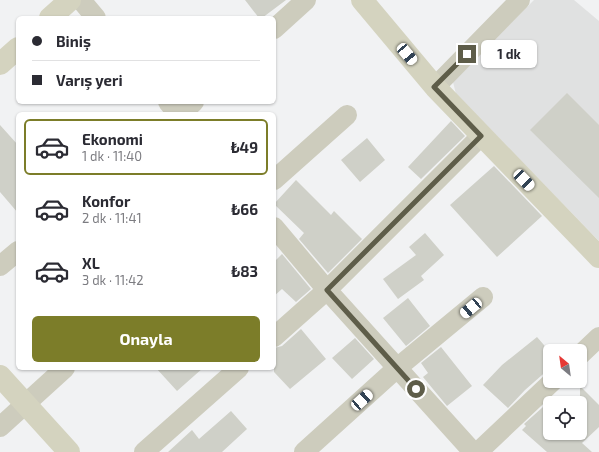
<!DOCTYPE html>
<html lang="tr">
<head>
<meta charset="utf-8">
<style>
	body { margin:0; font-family:"Exo 2",sans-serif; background:#f7f7f7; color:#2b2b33; height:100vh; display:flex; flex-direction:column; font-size:15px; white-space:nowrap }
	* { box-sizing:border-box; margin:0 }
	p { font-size:13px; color:#7c7c81 }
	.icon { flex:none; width:22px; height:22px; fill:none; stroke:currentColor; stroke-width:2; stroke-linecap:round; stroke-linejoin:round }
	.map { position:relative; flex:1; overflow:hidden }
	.sheet { position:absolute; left:16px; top:112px; width:260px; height:258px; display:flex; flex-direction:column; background:#fff; border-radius:6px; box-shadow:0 1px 3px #0004 }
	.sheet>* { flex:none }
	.banner { position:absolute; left:16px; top:16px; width:260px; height:88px; border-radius:6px; box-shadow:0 1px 3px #0004; display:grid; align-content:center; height:88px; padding:0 16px; background:#fff }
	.needle { width:26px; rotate:331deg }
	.buttons { position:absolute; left:543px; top:344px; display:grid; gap:8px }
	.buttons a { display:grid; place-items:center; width:44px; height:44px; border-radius:6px; background:#fff; box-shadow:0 1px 3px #0004; font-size:20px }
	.end { position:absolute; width:18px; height:18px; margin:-9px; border:5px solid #5e5d49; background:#fff; box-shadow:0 0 0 2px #fff }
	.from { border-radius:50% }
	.bubble { position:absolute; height:28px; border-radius:6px; background:#fff; box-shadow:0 1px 3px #0004; font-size:13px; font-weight:700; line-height:28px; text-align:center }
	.car { position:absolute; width:12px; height:24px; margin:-12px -6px; border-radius:5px; box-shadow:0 0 3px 1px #0007; background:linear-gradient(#fff 24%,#345 0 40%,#fff 0 76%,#345 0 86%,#fff 0) }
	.banner b { display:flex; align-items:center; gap:14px; height:38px; font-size:15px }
	.banner b+b { border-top:1px solid #e1e1e2 }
	.banner i { width:10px; height:10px; background:#2b2b33 }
	ul { padding:7px 0 0; list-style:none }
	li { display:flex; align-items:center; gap:12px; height:56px; margin:0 8px 6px; padding:0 8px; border:2px solid transparent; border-radius:6px }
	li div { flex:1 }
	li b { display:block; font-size:15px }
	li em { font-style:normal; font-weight:700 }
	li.active { border-color:#7c7d29 }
	li>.icon { width:36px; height:36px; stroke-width:1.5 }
	.button { display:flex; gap:8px; margin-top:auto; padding:8px 16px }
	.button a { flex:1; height:46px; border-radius:6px; background:#7c7d29; color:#fff; font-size:16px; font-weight:700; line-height:46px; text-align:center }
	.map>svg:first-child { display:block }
	.education { fill:#e0e1e1 }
	.building { fill:#cfd0c8 }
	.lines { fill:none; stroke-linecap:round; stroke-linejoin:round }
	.street { stroke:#cdccbd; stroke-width:20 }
	.secondary { stroke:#d4d3bf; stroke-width:22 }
	.route { stroke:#5e5d49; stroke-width:5 }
</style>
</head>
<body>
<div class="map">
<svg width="599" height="452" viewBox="0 0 599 452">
	<rect width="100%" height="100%" fill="#f1f2f3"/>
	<path class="education" d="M534,0h40l25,21v220l-143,-147 -3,-12z"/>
	<path class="building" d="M245,0h41l-24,18h-3z
		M567,93l32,32v73l-69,-68z
		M451,121l14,15 -44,43 -13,-12z
		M0,125l18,20v68l-18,-21z
		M367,138l18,22 -25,22 -19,-22z
		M494,166l48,50 -45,41 -47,-52z
		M296,180l35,35 3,-4 28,28 -34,34 -29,-34 5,-6 -30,-29z
		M425,233l19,22 -23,21 3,4 -26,19 -15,-20 33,-24 -7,-8z
		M282,254l29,35 -15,13 -14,-13 -8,7v-34z
		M408,298l22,28 -24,20 -23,-28z
		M301,329l25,30 -36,30 -16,-17v-24l8,-2z
		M537,337l13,15v16l-25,22 -17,18 -25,-23 19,-20z
		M355,338l19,21 -22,20 -20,-21z
		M441,347l31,39 -25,20 -24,-29 5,-4 -7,-10z
		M156,368h47l-26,23z
		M580,386l19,19v22l-17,16 10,9h-45l-25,-22 4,-4 -2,-2 19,-17 7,6v20h30z
		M231,411l16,18 -25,23h-54l24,-22 7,9z"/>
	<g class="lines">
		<path class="street" d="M81,0l15,18
			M274,29l32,-29
			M435,87l85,-87
			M168,102l10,12
			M181,114l13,-12
			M274,180l73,-65
			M274,227l53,63 146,162
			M0,266l18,-15
			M274,337l53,-47 154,-154
			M580,355l19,-18
			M0,427l65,-59
			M144,452l95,-84
			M304,452l93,-84 86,-71
			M478,452l75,-71"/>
		<path class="secondary" d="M362,0l73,87 164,170
			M50,18l20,-18
			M0,64l18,-16
			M0,376l69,76"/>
	</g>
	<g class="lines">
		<path class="route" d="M416,389l-89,-99 154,-154 -47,-49 33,-33"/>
	</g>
</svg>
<div class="buttons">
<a><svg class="needle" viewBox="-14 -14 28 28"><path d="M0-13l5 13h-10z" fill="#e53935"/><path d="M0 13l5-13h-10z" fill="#7c7c81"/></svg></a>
<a><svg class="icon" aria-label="locate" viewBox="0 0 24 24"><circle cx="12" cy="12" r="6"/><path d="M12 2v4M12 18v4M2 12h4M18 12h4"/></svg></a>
</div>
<i class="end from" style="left:416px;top:389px"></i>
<i class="end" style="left:467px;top:54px"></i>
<div class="bubble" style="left:481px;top:40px;width:56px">1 dk</div>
<i class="car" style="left:407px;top:54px;rotate:140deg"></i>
<i class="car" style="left:524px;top:180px;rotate:136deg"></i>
<i class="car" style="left:471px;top:308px;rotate:230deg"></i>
<i class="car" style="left:362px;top:400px;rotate:48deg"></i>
<div class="banner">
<b><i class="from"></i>Biniş</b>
<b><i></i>Varış yeri</b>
</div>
<section class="sheet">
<ul>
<li class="active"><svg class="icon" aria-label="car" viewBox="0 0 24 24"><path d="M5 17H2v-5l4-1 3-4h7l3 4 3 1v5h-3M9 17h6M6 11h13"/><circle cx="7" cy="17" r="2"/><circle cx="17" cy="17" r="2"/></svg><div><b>Ekonomi</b><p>1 dk · 11:40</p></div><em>₺49</em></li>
<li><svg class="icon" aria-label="car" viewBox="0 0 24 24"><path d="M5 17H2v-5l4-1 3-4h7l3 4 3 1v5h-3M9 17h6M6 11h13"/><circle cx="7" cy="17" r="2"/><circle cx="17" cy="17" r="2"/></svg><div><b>Konfor</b><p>2 dk · 11:41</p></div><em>₺66</em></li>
<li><svg class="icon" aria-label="car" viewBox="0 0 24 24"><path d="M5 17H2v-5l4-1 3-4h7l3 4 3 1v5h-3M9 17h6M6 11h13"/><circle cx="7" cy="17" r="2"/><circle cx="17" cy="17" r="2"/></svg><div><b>XL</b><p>3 dk · 11:42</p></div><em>₺83</em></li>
</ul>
<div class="button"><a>Onayla</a></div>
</section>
</div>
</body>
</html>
